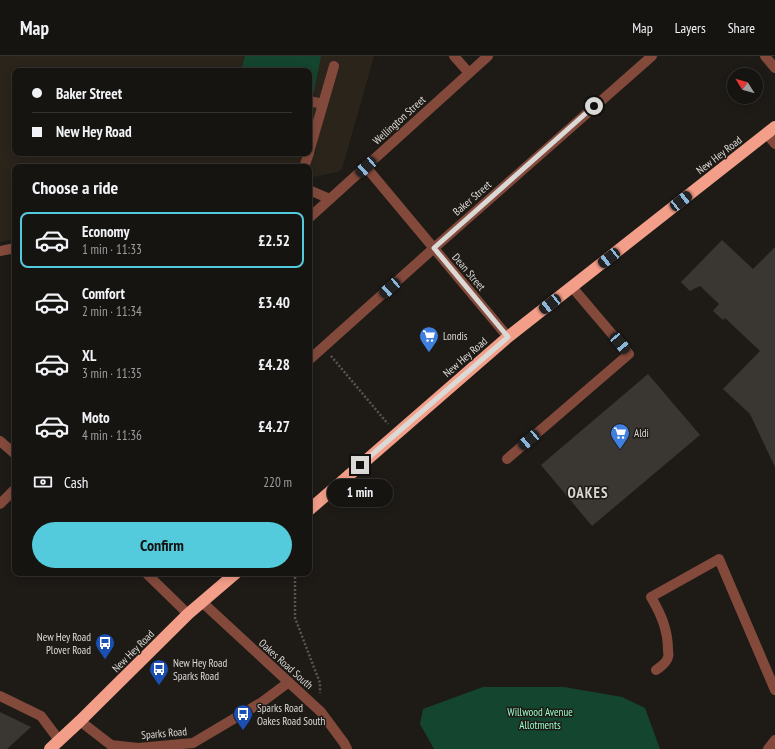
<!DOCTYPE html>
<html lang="en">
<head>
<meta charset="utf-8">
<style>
	body { margin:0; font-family:"PT Sans Narrow",sans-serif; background:#23211f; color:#f1f3f6; height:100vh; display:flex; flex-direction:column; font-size:15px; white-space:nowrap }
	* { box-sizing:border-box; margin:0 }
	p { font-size:13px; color:#9e9e9f }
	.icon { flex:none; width:22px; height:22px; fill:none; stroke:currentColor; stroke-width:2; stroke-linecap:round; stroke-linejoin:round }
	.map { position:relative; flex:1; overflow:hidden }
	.details { position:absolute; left:12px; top:108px; width:300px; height:412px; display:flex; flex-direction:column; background:#161411; border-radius:8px; box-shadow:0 2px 10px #0003,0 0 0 1px #353331 }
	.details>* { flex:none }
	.guide { position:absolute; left:12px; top:12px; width:300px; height:88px; border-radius:8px; box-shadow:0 2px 10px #0003,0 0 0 1px #353331; display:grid; align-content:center; height:88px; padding:0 20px; background:#161411 }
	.needle { width:26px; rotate:307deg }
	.fabs { position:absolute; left:727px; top:12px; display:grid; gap:8px }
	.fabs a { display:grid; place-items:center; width:36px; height:36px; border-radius:50%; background:#161411; box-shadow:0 2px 10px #0003,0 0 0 1px #353331; font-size:20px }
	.end { position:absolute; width:18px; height:18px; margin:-9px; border:5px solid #dbd9d6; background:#111; box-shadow:0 0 0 2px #111 }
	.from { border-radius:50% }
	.bubble { position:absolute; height:28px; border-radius:14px; background:#161411; box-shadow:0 2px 10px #0003,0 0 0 1px #353331; font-size:13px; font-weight:700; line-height:28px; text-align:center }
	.car { position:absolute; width:12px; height:24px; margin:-12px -6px; border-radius:5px; box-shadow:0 0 3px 1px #0007; background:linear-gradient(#222 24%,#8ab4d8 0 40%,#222 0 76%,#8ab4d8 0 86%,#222 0) }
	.guide b { display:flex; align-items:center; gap:14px; height:38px; font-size:15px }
	.guide b+b { border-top:1px solid #353331 }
	.guide i { width:10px; height:10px; background:#f1f3f6 }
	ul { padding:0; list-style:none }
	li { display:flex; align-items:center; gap:12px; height:56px; margin:0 8px 6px; padding:0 12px; border:2px solid transparent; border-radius:8px }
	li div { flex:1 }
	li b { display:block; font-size:15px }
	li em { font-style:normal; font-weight:700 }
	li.selected { border-color:#53cbdc }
	li>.icon { width:36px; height:36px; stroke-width:1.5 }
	h2 { padding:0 20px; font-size:18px; line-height:48px }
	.pay { display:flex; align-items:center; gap:10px; height:44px; padding:0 20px; font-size:15px }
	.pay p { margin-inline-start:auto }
	.action { display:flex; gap:8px; margin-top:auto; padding:8px 20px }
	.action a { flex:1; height:46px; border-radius:24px; background:#53cbdc; color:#111; font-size:16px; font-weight:700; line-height:46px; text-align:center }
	header { display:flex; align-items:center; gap:24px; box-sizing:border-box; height:56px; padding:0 20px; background:#161411; border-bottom:1px solid #353331 }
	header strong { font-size:19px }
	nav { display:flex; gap:22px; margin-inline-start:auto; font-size:14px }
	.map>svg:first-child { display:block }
	.built { fill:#2a241b; fill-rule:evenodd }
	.green { fill:#14452f }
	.building { fill:#3a3732 }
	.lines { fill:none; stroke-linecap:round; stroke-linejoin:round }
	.path { stroke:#585552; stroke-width:2.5; stroke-dasharray:2 2; stroke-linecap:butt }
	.minor { stroke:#834a3c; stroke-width:10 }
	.highway { stroke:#f39e88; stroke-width:12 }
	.route { stroke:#dbd9d6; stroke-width:5 }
	.labels { text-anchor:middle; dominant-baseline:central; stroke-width:3; stroke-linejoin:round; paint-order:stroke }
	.street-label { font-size:11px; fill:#dbd9d6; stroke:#1e1b17 }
	.poi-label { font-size:11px; fill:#dbd9d6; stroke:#1e1b17; text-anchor:start }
	.park-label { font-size:11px; fill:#98fcc9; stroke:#1e1b17 }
	.district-label { font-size:15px; font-weight:bold; letter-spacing:1px; fill:#d8d4ce; stroke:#1e1b17 }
</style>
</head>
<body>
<header>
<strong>Map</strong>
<nav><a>Map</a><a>Layers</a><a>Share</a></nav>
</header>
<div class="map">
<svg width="775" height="693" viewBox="0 0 775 693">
	<rect width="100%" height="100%" fill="#1e1b17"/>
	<path class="built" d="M0,0h374l-32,113 -5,3 -28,6v-11h-294v72l-15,3zM15,15h294v82h-294z"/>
	<path class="green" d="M245,0h76l-7,36h-5v-21h-55l-12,-4z
		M483,631h81l58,10 23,11 15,41h-226l-14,-25 3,-15z"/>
	<path class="building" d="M722,184l31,29 22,-22v220l-25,-53 -27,-25 37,-38 -35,-33 -2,2 -10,-9 6,-7 -19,-18 -10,5 -9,-9z
		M648,318l52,61 -108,91 -51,-61z
		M0,656l31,15 -24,22h-7z"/>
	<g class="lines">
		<path class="path" d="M331,300l57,68
			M295,517v45l25,65v10"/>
		<path class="minor" d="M454,0l15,17
			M765,0l10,12
			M309,45l14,3 -14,48
			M323,48l11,-38
			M767,78l8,10
			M304,111l5,-14
			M366,111l142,170
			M309,134l21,9
			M309,162l179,-162
			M0,195l15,-3
			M309,304l125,-112 218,-192
			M0,385l15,13
			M507,403l122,-105 -57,-67
			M0,448l15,-15
			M146,517l42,41
			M202,546l119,110 23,31 3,6
			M656,614c4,-3 11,-7 12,-13 1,-2 0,-5 0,-7 0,-20 -7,-36 -17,-53l68,-38 56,131
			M0,640l41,20 18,24
			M80,665l31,24 27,3 55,-5 69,-41 27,-20
			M768,693l7,-9"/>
		<path class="highway" d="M309,454l199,-173 267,-210
			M50,693l30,-28 108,-107 48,-41"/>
	</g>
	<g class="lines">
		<path class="route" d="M360,409l148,-128 -74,-89 160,-142"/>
	</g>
	<defs>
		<symbol id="supermarket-pin" viewBox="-11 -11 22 30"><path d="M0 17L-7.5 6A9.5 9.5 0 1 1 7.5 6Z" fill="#3f7fe0" stroke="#1e1b17"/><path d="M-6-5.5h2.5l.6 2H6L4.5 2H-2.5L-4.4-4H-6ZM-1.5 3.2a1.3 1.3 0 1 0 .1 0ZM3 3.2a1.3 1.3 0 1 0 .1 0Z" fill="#fff"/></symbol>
		<symbol id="bus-pin" viewBox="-11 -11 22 30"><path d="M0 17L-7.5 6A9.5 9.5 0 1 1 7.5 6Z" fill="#1a4fb4" stroke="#1e1b17"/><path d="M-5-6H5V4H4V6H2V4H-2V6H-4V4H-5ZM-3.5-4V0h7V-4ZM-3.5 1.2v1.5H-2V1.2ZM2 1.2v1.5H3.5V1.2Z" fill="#fff"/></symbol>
	</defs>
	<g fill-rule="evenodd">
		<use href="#supermarket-pin" x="418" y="269" width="22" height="30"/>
		<use href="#supermarket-pin" x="609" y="366" width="22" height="30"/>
		<use href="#bus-pin" x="94" y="576" width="22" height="30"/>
		<use href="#bus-pin" x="148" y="602" width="22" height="30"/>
		<use href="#bus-pin" x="232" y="647" width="22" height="30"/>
	</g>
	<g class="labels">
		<g class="street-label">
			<text transform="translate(399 64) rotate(-42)">Wellington Street</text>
			<text transform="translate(719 99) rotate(-38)">New Hey Road</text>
			<text transform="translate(472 142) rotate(-41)">Baker Street</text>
			<text transform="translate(469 216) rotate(50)">Dean Street</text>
			<text transform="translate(465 301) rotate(-41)">New Hey Road</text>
			<text transform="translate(133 595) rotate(-45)">New Hey Road</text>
			<text transform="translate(286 608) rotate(42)">Oakes Road South</text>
			<text transform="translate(164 677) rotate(-5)">Sparks Road</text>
		</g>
		<g class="poi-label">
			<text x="443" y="280">Londis</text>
			<text x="634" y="377">Aldi</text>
			<text x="91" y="581" text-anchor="end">New Hey Road<tspan x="91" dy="13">Plover Road</tspan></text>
			<text x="173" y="607">New Hey Road<tspan x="173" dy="13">Sparks Road</tspan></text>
			<text x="257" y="652">Sparks Road<tspan x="257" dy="13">Oakes Road South</tspan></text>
		</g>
		<g class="park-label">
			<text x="540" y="656">Willwood Avenue<tspan x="540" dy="13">Allotments</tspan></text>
		</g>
		<g class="district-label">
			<text x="588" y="436">OAKES</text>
		</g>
	</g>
</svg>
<div class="fabs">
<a><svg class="needle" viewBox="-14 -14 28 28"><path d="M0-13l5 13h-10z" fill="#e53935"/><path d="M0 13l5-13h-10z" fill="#9e9e9f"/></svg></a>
</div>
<i class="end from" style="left:594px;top:50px"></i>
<i class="end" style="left:360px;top:409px"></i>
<div class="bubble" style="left:327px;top:423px;width:66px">1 min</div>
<i class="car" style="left:366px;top:111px;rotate:228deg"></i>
<i class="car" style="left:681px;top:145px;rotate:52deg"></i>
<i class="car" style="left:609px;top:202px;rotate:232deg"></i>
<i class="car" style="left:390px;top:232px;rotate:228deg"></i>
<i class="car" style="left:550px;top:248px;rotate:232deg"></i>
<i class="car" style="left:620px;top:287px;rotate:140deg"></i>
<i class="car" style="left:529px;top:384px;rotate:230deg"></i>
<div class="guide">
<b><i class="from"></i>Baker Street</b>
<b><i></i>New Hey Road</b>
</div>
<section class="details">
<h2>Choose a ride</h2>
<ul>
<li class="selected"><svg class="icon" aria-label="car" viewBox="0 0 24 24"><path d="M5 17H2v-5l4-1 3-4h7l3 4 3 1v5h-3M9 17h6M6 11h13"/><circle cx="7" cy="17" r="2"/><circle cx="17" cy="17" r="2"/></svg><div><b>Economy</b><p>1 min · 11:33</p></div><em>£2.52</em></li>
<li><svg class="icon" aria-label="car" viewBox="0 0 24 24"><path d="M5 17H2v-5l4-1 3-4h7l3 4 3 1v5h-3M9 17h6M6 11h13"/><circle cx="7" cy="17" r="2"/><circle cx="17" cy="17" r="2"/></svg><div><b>Comfort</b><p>2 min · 11:34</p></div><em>£3.40</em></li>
<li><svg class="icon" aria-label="car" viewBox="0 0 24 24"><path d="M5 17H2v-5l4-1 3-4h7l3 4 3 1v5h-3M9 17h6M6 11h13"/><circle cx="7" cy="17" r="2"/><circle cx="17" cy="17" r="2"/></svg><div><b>XL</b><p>3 min · 11:35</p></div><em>£4.28</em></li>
<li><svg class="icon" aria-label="car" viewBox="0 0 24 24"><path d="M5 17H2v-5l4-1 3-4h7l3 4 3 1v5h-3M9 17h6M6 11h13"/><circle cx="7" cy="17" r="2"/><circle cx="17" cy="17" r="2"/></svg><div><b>Moto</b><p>4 min · 11:36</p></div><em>£4.27</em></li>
</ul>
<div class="pay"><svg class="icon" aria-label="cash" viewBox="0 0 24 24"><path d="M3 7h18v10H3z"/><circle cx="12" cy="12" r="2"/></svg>Cash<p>220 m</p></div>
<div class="action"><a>Confirm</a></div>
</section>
</div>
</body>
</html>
